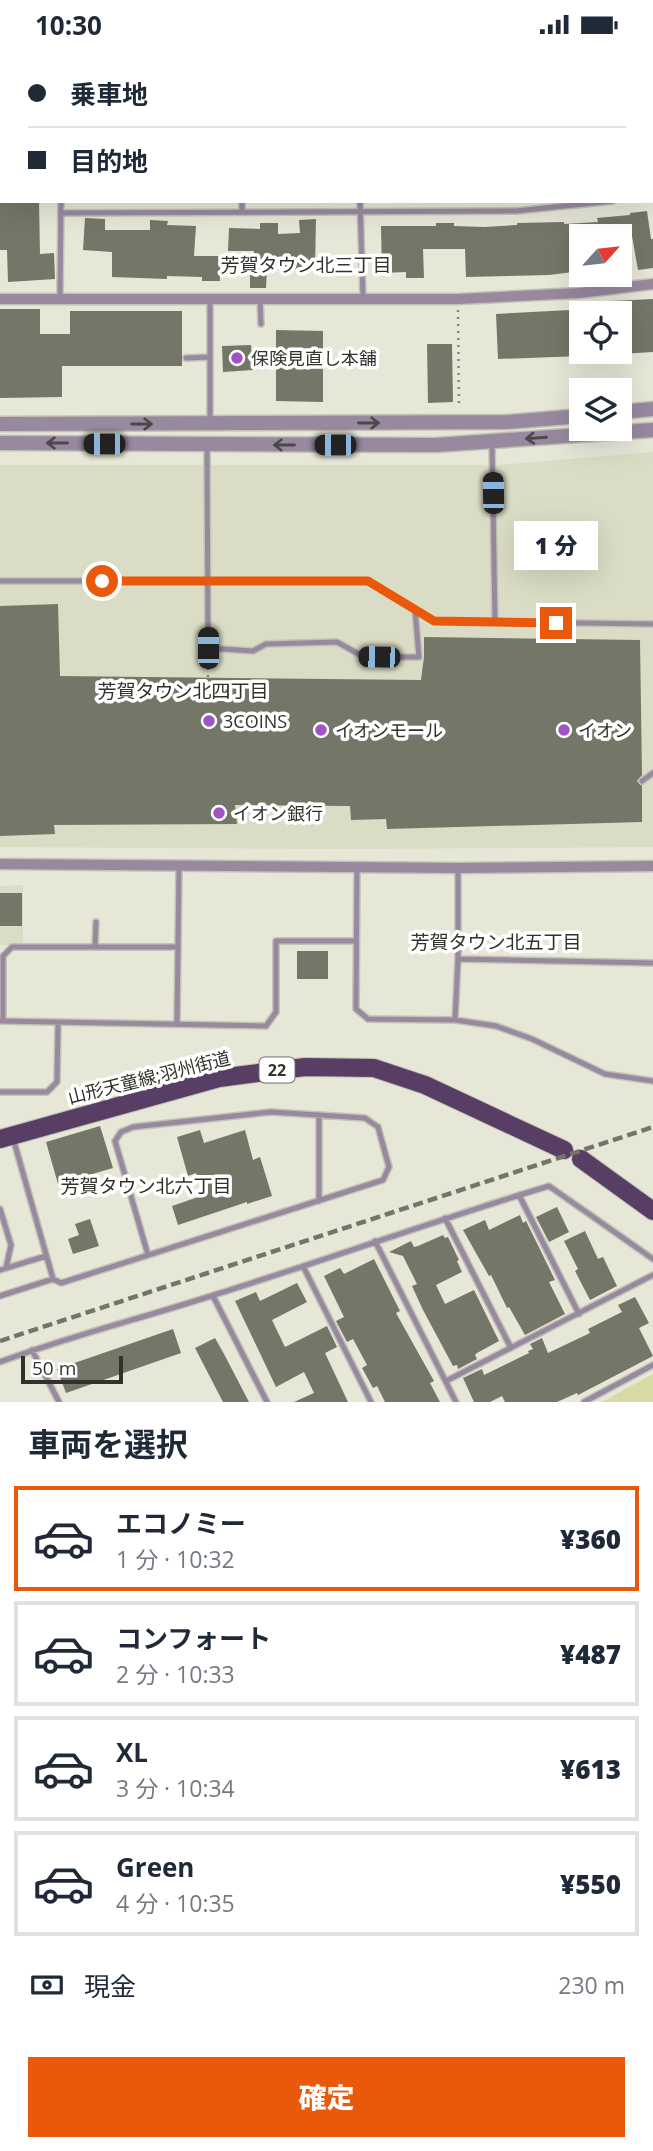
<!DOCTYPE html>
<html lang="ja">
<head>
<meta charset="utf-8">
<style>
	body { margin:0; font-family:"Open Sans","Noto Sans JP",sans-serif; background:#f6f6f7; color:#1f2937; height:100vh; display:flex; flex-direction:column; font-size:26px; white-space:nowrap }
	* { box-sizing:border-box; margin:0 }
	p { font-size:23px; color:#747a83 }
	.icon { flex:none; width:38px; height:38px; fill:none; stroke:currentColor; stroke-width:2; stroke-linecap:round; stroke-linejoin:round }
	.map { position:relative; height:1353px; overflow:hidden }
	.details { display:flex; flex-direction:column; background:#fff; flex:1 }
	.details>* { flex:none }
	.banner { position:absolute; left:0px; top:0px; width:654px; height:154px; box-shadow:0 7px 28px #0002; display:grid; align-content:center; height:154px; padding:0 28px; background:#fff }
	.needle { width:46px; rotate:63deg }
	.fabs { position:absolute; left:569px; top:175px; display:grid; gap:14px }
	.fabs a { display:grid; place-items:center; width:63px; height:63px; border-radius:0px; background:#fff; box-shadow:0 7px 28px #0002; font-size:35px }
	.scale { position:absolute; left:21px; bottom:18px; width:102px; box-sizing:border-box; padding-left:7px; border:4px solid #32322c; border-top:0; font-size:19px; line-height:24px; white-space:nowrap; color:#32322c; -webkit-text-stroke:5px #fff; paint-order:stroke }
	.end { position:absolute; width:32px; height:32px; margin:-16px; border:9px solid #ea580c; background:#fff; box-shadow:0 0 0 4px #fff }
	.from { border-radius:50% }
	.bubble { position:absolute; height:49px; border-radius:0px; background:#fff; box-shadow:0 7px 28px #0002; font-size:23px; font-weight:800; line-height:49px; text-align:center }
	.car { position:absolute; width:21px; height:42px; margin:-21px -10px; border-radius:9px; box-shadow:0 0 5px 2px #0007; background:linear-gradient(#222 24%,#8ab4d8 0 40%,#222 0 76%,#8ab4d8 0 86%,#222 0) }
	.banner b { display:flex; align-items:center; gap:24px; height:66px; font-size:26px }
	.banner b+b { border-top:2px solid #e0e1e3 }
	.banner i { width:18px; height:18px; background:#1f2937 }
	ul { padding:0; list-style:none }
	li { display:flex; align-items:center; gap:21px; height:105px; margin:0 14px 10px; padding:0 14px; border:4px solid #e0e1e3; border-radius:0px }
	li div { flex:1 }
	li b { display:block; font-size:26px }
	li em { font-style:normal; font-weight:800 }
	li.on { border-color:#ea580c }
	li>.icon { width:63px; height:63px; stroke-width:1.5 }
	h2 { padding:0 28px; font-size:32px; line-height:84px }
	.pay { display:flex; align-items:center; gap:18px; height:77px; padding:0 28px; font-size:26px }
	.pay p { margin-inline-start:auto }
	.primary-button { display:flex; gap:14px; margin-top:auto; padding:14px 28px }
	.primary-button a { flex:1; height:80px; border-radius:0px; background:#ea580c; color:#fff; font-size:28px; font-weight:800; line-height:80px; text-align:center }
	.status { display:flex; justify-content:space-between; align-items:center; height:49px; padding:0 35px; background:#fff; direction:ltr }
	.status svg { height:19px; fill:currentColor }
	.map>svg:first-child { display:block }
	.built { fill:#dadcc5 }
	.green { fill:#d7daa3 }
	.building { fill:#747667 }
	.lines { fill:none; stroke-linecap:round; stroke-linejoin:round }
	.service-casing { stroke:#c2c3b5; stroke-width:8 }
	.minor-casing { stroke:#c2c3b5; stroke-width:13 }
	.tertiary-casing { stroke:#c2c3b5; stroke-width:17 }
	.primary-casing { stroke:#c2c3b5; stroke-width:20 }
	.path { stroke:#85867b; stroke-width:2.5; stroke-dasharray:2 5; stroke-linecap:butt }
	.service { stroke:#9889a0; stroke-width:5 }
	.minor { stroke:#9889a0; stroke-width:10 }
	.tertiary { stroke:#9889a0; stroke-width:14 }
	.primary { stroke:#583e65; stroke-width:18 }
	.rail { stroke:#74746a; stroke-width:4.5; stroke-dasharray:10 5; stroke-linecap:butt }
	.oneway { stroke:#4c4849 }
	.route { stroke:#ea580c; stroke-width:9 }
	.poi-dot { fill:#a053c4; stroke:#fff; stroke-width:2.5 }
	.labels { text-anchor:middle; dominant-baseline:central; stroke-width:7; stroke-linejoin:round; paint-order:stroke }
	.shield { fill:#fff; stroke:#70706b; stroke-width:2 }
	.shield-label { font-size:16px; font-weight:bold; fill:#32322c }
	.poi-label { font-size:18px; fill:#32322c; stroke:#fff; text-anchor:start }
	.street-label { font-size:18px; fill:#32322c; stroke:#fff }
	.neighbourhood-label { font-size:19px; fill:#32322c; stroke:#fff }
</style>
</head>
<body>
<div class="status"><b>10:30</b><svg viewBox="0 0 49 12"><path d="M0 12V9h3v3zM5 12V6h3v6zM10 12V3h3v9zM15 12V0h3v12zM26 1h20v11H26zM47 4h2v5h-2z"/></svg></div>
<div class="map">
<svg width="653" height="1353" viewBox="0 0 653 1353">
	<rect width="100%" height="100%" fill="#e6e7d7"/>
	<path class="built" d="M653,403v395l-312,2 -341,-2v-382h499z
		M23,836v61l-23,-1v-59z"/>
	<path class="green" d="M653,1325v28h-51z"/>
	<path class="building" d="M0,152h39l1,53 14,-1 1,26 -47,3 -1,-32h-7z
		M647,162l4,28h2v29l-15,2 -6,-34h-51v35l-32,4 -83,2 -1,-28h-42l1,29h-18v-6l-24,1 -1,-47h55v-3h18v3l30,1 33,-2v-2l47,-1v2l34,-2 -1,-4 33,-3v-2z
		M85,169l20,1v11h45v-10l18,1 -1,4 29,1 -2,30h26v25h-18v-4l-35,-1v3l-55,-2v-25l-29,-2z
		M316,170l-1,51 -48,-2 -1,20h-16v-16h4v-21h-26l1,-23 31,1v-6h18v11l22,-1 -1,-13z
		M653,250v53l-33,2v-41h-39v43l-83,3 -2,-45 74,-4v-7z
		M0,260h40v25h30v-23h112v55h-120v31l-62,1z
		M276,281l47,1v71l-47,-1z
		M427,295h25l1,58 -25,1z
		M251,296l2,25 -30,2 -1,-26z
		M58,555l2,72 361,4 3,-23v-20l216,3 2,135 -5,6 5,5v36l-255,7 -1,-10 -35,1 -1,-14 -115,-1 2,19 -183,1 1,9 -55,2v-230z
		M0,844h22v33h-22z
		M297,902h31v28h-31z
		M100,1077l13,42 -55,16 -12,-42z
		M200,1081l4,13 41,-13 8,30 7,-3 12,39 -25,8v-2l-69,23 -6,-19 32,-11 -8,-22 -8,3 -11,-39z
		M557,1158l12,25 -20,10 -13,-25z
		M520,1166l3,8 3,-2 29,59 -6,2 16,32 -40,21 -16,-28 -2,1 -16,-33 -2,1 -26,-46 22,-10 4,10z
		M90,1170l9,27 -26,8 -5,-15 11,-4 -4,-11z
		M585,1182l13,28 5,-2 14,29 -27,14 -15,-29 3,-2 -14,-28z
		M443,1186l2,3 3,-1 11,23 -2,1 5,11 -26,13 9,19 29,-14 25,51 -22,12 -2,2 2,4 -19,10 -1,-4 -4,1 -30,-56 -11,-24 5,-2 -14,-28 -14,-4 22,-11 3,6 4,-1z
		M374,1210l26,52 -4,2 38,68 -4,2 10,19h-55l-8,-16 -4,2 -11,-20 5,-3 -14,-26 -6,3 -11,-21 8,-4 -20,-41 16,-8 4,6z
		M297,1234l10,19 -35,18 13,27 42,-21 10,21 -12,6 23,49h-54l20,-9 -10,-21 -28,15 -41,-86 21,-9 4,9z
		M635,1248l14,26 -10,5 14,28 -75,39 -1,-2 -20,9h-52l-3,-6 -12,6h-16l-11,-24 19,-9 2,6 45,-22 -1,-2 5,-2 -3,-5 12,-6 6,15 42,-20 -2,-4 34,-17 -4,-7z
		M173,1280l8,24 -115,40 -9,-24z
		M215,1289l9,16 25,48h-26l-28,-54z"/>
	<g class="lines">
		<defs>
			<path id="service" d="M60,0v2
				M360,0v2
				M244,2l1,-2
				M360,152l3,97
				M242,163v-11
				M61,164l455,-2 97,-10
				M260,249l1,26
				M60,250l1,-98
				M210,250v122
				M186,309l24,-1
				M492,394l3,179
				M207,395l1,204 45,3 13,-7 71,-2 27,15h55l-4,-47
				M0,532h368l66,40 219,3
				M642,732l11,-8
				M357,818l-1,142 12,10 87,1 41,6 36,13 73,35 48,7
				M95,898l1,-25
				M458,910l195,4
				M455,971l3,-61v-91
				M0,972l266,5 10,-14v-71h80
				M3,972v-65l9,-9h165
				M177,974l2,-156
				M0,1043h47l10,-10 1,-59
				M13,1089l40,141
				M519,1146l60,119
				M319,1152v-86
				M0,1160l11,36 -5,23
				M445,1169l66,130
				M375,1192l81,161
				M303,1217l68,136
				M0,1221l46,-14
				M0,1247l53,-17 8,4 322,-103 6,-13 -11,-40 -13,-9 -94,-6 -138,15 -12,5 -6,9 33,114
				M213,1247l54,106
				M32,1301l27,52
				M0,1313c70,-26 143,-44 214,-67 112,-35 222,-75 335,-109l104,73
				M446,1332l207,-106
				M584,1353l69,-37"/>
			<path id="minor" d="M0,250h458l121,-6 74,-9
				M0,815l458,4 195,-2"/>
			<path id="tertiary" d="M620,363l33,-3
				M0,375l507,-2 74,-6
				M0,394l436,2 217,-15"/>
			<path id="primary" d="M0,1090l219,-61 86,-11 69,1 51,17 139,65
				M581,1110l72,52"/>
		</defs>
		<use href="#service" class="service-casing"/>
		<use href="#minor" class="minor-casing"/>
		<use href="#tertiary" class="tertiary-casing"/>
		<use href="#primary" class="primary-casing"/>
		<path class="path" d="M458,261l1,98
			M208,628v-19"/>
		<use href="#service" class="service"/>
		<use href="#minor" class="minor"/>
		<use href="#tertiary" class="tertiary"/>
		<use href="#primary" class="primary"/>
		<path class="rail" d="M0,1292l653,-214"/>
	</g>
	<defs><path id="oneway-shaft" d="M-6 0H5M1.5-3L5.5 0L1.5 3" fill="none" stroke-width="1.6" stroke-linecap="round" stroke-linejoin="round" transform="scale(1.75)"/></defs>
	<g class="oneway">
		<use href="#oneway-shaft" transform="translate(369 374)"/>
		<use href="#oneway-shaft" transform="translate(142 375)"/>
		<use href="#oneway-shaft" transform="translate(536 389) rotate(176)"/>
		<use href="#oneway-shaft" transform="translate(57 394) rotate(-180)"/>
		<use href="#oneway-shaft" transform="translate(284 396) rotate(-180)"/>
	</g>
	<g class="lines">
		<path class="route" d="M102,532h266l66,40 122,2"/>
	</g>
	<g class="poi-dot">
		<circle cx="237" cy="309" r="7"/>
		<circle cx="209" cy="672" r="7"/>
		<circle cx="321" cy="681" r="7"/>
		<circle cx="564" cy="681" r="7"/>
		<circle cx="219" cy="764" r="7"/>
	</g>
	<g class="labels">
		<rect class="shield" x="259.5" y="1008.5" width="35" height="25" rx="5"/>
		<g class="shield-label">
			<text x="277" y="1021">22</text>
		</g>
		<g class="poi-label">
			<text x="251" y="309">保険見直し本舗</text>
			<text x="223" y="672">3COINS</text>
			<text x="335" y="681">イオンモール</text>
			<text x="578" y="681">イオン</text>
			<text x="233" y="764">イオン銀行</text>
		</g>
		<g class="street-label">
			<text transform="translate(149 1028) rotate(-14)">山形天童線;羽州街道</text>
		</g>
		<g class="neighbourhood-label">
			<text x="306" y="216">芳賀タウン北三丁目</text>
			<text x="183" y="642">芳賀タウン北四丁目</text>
			<text x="496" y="893">芳賀タウン北五丁目</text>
			<text x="146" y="1137">芳賀タウン北六丁目</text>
		</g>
	</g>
</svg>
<div class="fabs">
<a><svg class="needle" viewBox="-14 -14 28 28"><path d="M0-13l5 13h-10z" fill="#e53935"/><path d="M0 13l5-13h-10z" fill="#747a83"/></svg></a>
<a><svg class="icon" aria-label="locate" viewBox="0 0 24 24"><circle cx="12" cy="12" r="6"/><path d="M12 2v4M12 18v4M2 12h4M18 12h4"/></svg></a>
<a><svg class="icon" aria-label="layers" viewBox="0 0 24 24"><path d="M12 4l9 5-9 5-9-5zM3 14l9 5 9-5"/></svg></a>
</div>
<div class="scale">50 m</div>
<i class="end from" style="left:102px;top:532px"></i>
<i class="end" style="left:556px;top:574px"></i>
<div class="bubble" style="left:514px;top:472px;width:84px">1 分</div>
<i class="car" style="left:104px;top:395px;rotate:270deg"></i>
<i class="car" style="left:335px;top:396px;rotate:270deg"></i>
<i class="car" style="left:493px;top:444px;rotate:359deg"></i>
<i class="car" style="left:208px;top:599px;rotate:0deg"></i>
<i class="car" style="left:379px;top:608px;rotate:271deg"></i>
<div class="banner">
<b><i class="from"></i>乗車地</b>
<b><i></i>目的地</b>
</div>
</div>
<section class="details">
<h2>車両を選択</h2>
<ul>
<li class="on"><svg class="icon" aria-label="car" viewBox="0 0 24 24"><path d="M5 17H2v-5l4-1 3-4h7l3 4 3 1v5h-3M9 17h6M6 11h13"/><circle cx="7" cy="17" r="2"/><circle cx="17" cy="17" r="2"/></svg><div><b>エコノミー</b><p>1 分 · 10:32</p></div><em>¥360</em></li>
<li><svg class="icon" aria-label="car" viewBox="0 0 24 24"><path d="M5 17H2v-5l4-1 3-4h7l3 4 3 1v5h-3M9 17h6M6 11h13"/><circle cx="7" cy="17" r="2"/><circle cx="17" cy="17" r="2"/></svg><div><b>コンフォート</b><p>2 分 · 10:33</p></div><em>¥487</em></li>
<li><svg class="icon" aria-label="car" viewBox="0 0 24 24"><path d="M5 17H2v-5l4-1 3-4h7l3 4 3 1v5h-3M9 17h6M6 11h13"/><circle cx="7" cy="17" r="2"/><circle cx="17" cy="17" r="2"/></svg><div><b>XL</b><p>3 分 · 10:34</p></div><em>¥613</em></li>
<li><svg class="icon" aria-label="car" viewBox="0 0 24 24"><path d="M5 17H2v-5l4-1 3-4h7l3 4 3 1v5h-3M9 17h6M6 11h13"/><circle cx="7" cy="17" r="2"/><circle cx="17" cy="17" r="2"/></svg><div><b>Green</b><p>4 分 · 10:35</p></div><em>¥550</em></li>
</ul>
<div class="pay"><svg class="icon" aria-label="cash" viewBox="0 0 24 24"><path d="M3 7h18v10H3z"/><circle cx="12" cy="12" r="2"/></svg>現金<p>230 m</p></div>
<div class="primary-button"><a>確定</a></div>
</section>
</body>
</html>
